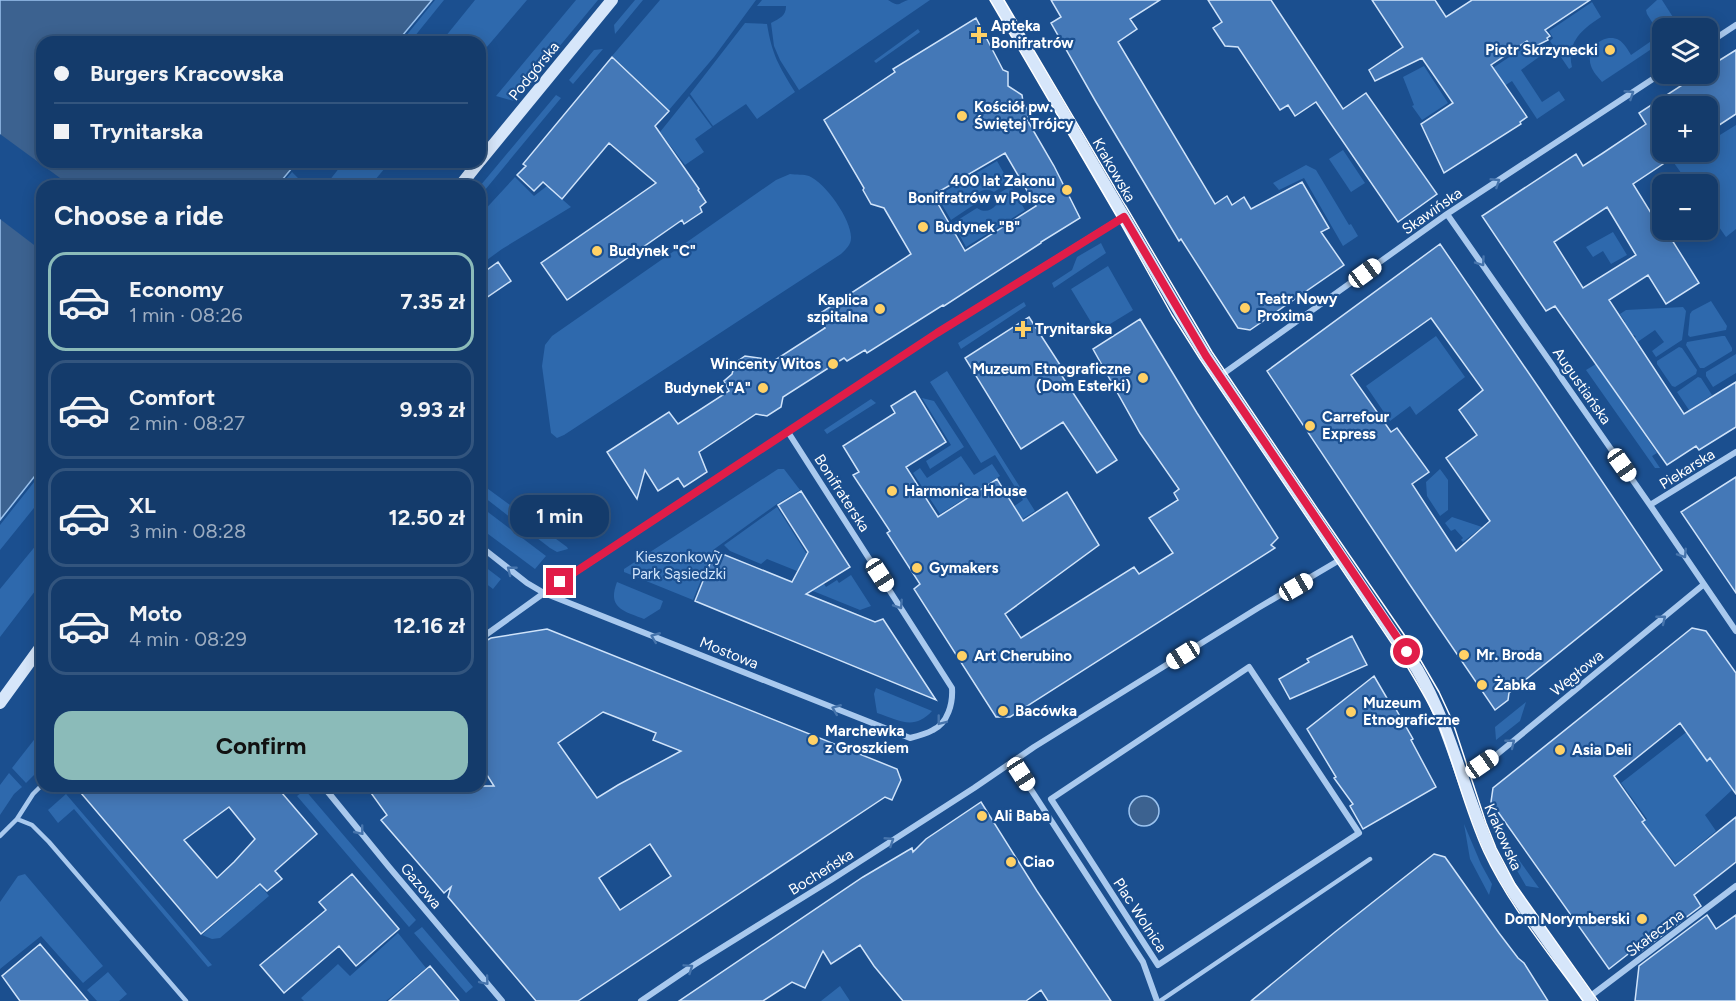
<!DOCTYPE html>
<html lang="en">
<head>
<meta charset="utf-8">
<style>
	body { margin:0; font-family:Figtree,sans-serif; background:#1d4271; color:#f1f3f6; height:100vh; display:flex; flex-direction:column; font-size:22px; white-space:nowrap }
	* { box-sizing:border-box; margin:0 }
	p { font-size:20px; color:#9dadc1 }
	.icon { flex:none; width:33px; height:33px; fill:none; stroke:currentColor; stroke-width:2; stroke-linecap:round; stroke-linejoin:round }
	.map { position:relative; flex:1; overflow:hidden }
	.details { position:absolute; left:36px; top:180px; width:450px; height:612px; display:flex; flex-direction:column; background:#143b6b; border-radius:18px; box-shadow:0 3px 15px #0003,0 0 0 2px #33557e }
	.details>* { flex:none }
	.hud { position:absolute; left:36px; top:36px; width:450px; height:132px; border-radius:18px; box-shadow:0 3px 15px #0003,0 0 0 2px #33557e; display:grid; align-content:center; height:132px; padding:0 18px; background:#143b6b }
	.buttons { position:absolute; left:1652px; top:18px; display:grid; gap:12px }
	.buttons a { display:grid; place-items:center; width:66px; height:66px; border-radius:12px; background:#143b6b; box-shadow:0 3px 15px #0003,0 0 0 2px #33557e; font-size:30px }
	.end { position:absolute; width:27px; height:27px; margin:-14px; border:8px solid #e11d48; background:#fff; box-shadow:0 0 0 3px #fff }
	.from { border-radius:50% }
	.bubble { position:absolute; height:42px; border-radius:18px; background:#143b6b; box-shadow:0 3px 15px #0003,0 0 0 2px #33557e; font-size:20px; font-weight:700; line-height:42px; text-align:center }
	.car { position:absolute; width:18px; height:36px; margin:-18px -9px; border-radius:8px; box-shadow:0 0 4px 2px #0007; background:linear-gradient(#fff 24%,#345 0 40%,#fff 0 76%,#345 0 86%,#fff 0) }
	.hud b { display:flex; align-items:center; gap:21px; height:57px; font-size:22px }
	.hud b+b { border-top:2px solid #33557e }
	.hud i { width:15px; height:15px; background:#f1f3f6 }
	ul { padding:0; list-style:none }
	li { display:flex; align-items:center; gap:18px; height:99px; margin:0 12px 9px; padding:0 6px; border:3px solid #33557e; border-radius:18px }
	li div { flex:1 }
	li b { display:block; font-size:22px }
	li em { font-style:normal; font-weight:700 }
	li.current { border-color:#8bbbb9 }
	li>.icon { width:54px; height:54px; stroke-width:1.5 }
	h2 { padding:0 18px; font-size:27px; line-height:72px }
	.cta { display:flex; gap:12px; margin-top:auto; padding:12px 18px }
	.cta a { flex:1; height:69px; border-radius:18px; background:#8bbbb9; color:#111; font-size:24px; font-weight:700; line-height:69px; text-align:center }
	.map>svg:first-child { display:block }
	.green { fill:#2e69ad }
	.water { fill:#3c6290; stroke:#9cc4f0; stroke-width:1.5 }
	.pier { fill:#1b4f8f }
	.building { fill:#4478b7; stroke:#cfe3fa; stroke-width:1.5; fill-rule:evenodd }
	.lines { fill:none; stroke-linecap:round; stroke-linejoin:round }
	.lane { stroke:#a9c9ee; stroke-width:4.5 }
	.street { stroke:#a9c9ee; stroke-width:6 }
	.secondary { stroke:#d6e6fa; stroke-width:12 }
	.tram { stroke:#fff; stroke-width:1.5 }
	.oneway { stroke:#4674ac }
	.route { stroke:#e11d48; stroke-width:8 }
	.poi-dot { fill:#ffd166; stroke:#1b4f8f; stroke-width:2 }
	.labels { text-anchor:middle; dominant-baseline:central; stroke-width:4.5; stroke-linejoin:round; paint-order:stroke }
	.poi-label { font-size:15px; font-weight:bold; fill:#fff; stroke:#1b4f8f; text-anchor:start }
	.street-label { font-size:15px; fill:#fff; stroke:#1b4f8f }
	.park-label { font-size:15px; fill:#cfe3fa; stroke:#1b4f8f }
</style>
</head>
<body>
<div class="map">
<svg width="1736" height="1001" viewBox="0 0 1736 1001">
	<rect width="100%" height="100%" fill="#1b4f8f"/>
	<path class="green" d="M435,0h9l-34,42h-9z
		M475,0h52l-47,55v-13h-39z
		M576,0h22l-84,101 -18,-5z
		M635,0h8l-28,34 -1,-9z
		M660,0h96l-42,57 -45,53 -57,-54z
		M762,0h126c12,8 10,3 20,0 6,0 15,0 22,0l-131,90 -19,-30 -6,-14 -3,-23c9,-5 15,-7 15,-17h-29z
		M1657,0h5l18,28h-18v14l-60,40c-4,-5 -9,-10 -11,-16 -6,-16 12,-34 28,-26 5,3 9,10 12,15l29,-20 -13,-21 -1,-4z
		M1592,2l9,15c-19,12 -35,26 -29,50l-3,2 -19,-28 3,-3 -4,-7z
		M745,23l22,1c5,31 12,42 28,68l-38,27 -11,-15 -33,22 -23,-32z
		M918,29l2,3 -44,31 -2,-2z
		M1527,45l5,6 5,-3 2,9 -18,13 21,32 17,-11 6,9 -28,19 -25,-38 -14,9 -11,-18z
		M603,49l-30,35 -4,-4 25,-30z
		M1424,66l24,37 -26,17 -10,-14 2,-1 -11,-28z
		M556,95l5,3 -81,98v-10z
		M689,96l23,31 -17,12 9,13 -19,13 -25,-33z
		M1736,125v104l-10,8 -19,-27v-26h-18l-15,-21 19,-11h14v-9z
		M1343,150l22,33 -14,9 -22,-33z
		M997,161l12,21 -15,10c-10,-6 -20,0 -19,12l-24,16 -14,-24z
		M344,162h46l-20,24h-45z
		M1306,165l10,5 33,55 2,-1 7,12 -15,10 -39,-68 -25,12 -6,-7z
		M292,172l7,7 -5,7h-14z
		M790,174c6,1 14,0 19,2 17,7 43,45 42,62 0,7 -5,11 -10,16l-277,181 -7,3 -6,-5 -9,-67 3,-21 7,-9 224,-156z
		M515,177l19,19 13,-10 24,21 -69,42 -22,16v-50z
		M1011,186l14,24 -59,37 -13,-24 24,-15c7,5 14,3 19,-3v-10z
		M1613,232l14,23 -16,9 -8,-13 -10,6 -7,-10z
		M1101,243l5,10 -52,35 -2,-5 20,-13 5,-13z
		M1108,266l25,44 -36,22 -26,-43z
		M1711,301l16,25 -1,4 -36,7 -2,-2 2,-21 2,-3z
		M1024,302l2,4 -65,43 -3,-6z
		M1683,307l3,4 -4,29 -26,17 -4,-6 12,-9 -9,-12 -19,13 -3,-4 3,-2 -2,-2 -3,1 -8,-11 2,-3 -5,-8 6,-4z
		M1436,336l29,41 -49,38 -6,-9 -20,15 -24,-35z
		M1722,336h3l7,12v3l-28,17h-4l-14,-23 1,-3z
		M1679,347l3,1 15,22 -1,4 -21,13 -3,-1 -15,-22v-3z
		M1736,354v19l-23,14 -7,-11v-4z
		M1596,364l61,89 -5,3 8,12h-5l-69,-98z
		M947,371l88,140 -14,9 -8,-13 10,-7 -28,-45 -14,8 -51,-81z
		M1698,377l3,1 11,17 -23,15 -12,-18z
		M922,398l12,3 30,46 -34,22 -4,-8 25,-16z
		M871,399l5,4 -49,31 -3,-4z
		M961,456l13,19 18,-11 8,12 -60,38 -27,-41 7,-5 7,10z
		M778,469h6l16,21 -23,14 -64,46 -20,50 -69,-28v-3z
		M1440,469l8,11v30l-8,6 -13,-20 -1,-14z
		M42,472v26l-42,52v-25z
		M480,483l87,64 1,2 -11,3 -7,-4 -70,-54z
		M480,506l66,50 -11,13 -55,-41z
		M777,507l31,49 -11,15 -30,-12 -6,5 -31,-13 -6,-6z
		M1452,517l30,10 -19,15 -2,-2 2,-2 -8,-9 -4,2 -6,-8z
		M42,538v44l-42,55v-48z
		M480,563l21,16 -8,10 -13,-10z
		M818,574l8,13 11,-7 2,3 12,-8 20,31 -11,4 -52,-21z
		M617,582l46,19 -3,8 -16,10c-21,-8 -37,-11 -27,-37z
		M876,688l56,23c-18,20 -33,9 -55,2l-3,-19z
		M1526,702l-6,19 -24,19 -1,-13z
		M1689,730l43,60 -27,25 11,16 -40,33 -21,-25 -33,24 -12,-15 37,-29 -26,-36z
		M37,736l5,6v25l-16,16 -14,-15z
		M9,773l13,14 -8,7 -14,21v-30z
		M305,790l111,130 -7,7 -112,-131z
		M66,794l146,171 -4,2 -134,-158 -16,14 -10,-13z
		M1464,824l17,40 11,20 -3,11 -19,-36z
		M1496,828l43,60 -13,-2 -15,-26z
		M25,874l78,92 -20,17 -42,-47 -41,33v-67l18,-26z
		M260,885l9,11 -49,42 -8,1 -10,-4z
		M422,927l51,60 -7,6 -52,-60z
		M398,933l28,35 -40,33h-82l-3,-3 37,-34 12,12z
		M108,972l19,22 -8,7h-22l-10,-11z
		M840,986l10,15h-29z"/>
	<path class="water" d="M0,0h432l-35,42h-355v120h255l-20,24h-235v281l-42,53z
		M1129 811a15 15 0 1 1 30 0a15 15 0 1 1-30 0Z"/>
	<path class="pier" d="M0,134l71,52h-29v65l-42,-32z"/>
	<path class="building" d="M1051,0h109l-30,19 7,10 -19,13 97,162 12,-8 5,9 12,-8 7,12 51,-27 27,46 -8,4 23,33 -94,65 -12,-2 -57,-89 -2,2 -83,-139 -45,-79 10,-6z
		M1208,0h63l72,109 23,-16 71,101 -39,28 -82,-120 -21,14 -7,-11 -8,5 -42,-63 -13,-1 -12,-18 9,-6z
		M1372,0h63l11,17 26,-17h118l-45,30 5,6 -3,2 1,2 -16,8 -5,-7 -36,24 36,52 -7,5 1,2 -77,49 -23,-49 32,-21 -31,-45 -47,23 -6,-11 34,-23z
		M976,18l27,52 5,2v14l14,9 1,7 7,12 -4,4 28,48 26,52 -39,24v1l-97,63 -1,-1 -76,48 -2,-3 -18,11 -3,-3 -61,39 -2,10 -14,9 -11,-2 -57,38 8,20 -23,15 -6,-9 -20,13 -13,-21 -8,29 -30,-47 62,-40 9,12 51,-33 -5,-10 8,-7 3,-11 10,-7 20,3 4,5 56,-36 -9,-12 95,-62 -27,-46 -13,-4 -8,-14 1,-2 -40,-68 71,-48 -2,-3zM1005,153l31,53 -71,45 -32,-56z
		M1736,50v64l-29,19v-27h-45v46h19l-48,32 31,50 3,-2 32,51 -33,21 -18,-29 -39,25 75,114 52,-32v45l-37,23 -3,-4 -29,19 -112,-159 -9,5 -64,-95 94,-62 7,12 20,-13 43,-29 -7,-11 60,-39h8v-6zM1607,207l29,48 -53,33 -29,-46z
		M612,57l57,54 -14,15 44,63 -1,1 8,12 -6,5 2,5 -18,12 -2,-4 -115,80 -26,-37 115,-80 -47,-40 -47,56 -19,-17 -9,9 -17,-16 9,-9 -3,-2z
		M1440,244l99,144 123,182 -153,123 -1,7 -13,10 -85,-125 -143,-214zM1431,318l52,72 -24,20 18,25 -31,23 44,63 -34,30 -44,-67 17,-12 -32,-44 -6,4 -40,-57z
		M498,262l13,19 -31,21v-27z
		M1029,317l37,57 -4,2 55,84 -20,13 -34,-51 -42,27 -56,-91z
		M1140,319l57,94 81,125 -7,7 4,3 -265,169h-14l-82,-128 6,-5 -33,-51 3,-2 -37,-56 6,-3 -16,-26 52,-33 -4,-7 24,-15 31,51 -40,25 32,50 59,-38 26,42 44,-29 32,53 -94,69 16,24 113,-71 5,7 34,-21 -24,-35 29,-18 -4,-7 5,-4 -39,-56 -47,-84z
		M1736,477v116l-55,-81z
		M801,491l49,76 -44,27 69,28 8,-3 53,81 -241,-99 20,-50 77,31 16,-30 -30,-47z
		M1692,628l14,3 30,42v121l-26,-36 -3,3 -27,-38 -66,53 31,44 -3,2 33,44 61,-49v45l-42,33 7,11 -61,46 1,-8 -32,25 -118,-167 2,-14z
		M547,629l350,140 4,11 -9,20 -7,-3 -307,204h-42l-88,-104 3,-10 -7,6 -63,-73 6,-5 -21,-29h128l-14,-22v-120l11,-6zM603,712l53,21 -3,7 28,11 -63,34 -21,13 -39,-55zM650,844l21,32 -51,34 -21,-32z
		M1352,636l15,29 -77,34 -11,-20 30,-17 -2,-3z
		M1374,676l14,24 2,-1 23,40 -2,1 25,47 -73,42 -13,-23 3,-2 -19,-26 2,-1 -29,-48z
		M75,786h201l41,48 -42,37 7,8 -15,12 -7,-7 -59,50zM229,807l26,32 -21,23 -17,16 -33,-38z
		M981,802l56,89 74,110h-63l-7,-11 -15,11h-123l-29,-35 -14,-21 -29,19 -8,-13 -18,37 -13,-6 -29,19h-84l184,-124 49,-29 1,4 13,-13z
		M1434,854l11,3 54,76 19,25 6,5 24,38h-297l84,-69z
		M352,874l47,55 -43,37 -17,-20 -55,47 -24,-28 66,-55 -7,-8z
		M1707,915l9,14 20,-14v86h-101l4,-35z
		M40,944l48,57h-68l-18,-25z
		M430,966l29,35h-70z"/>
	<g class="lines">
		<path class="lane" d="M17,819l16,-25 9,-9
			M0,836l17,-17 15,6 17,17 137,159
			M1160,1001l210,-142"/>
		<path class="street" d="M1707,44l29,-19
			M1447,214l203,291 86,126
			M1220,376l227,-162 215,-141
			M1650,505l86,-53
			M480,546l47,37 17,10 366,145c8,-2 16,-4 23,-8 15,-7 20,-27 19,-42l-164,-256
			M480,639l64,-46 393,-260 186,-116
			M1249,667l110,166 -201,132 -107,-166z
			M1013,762l130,200 14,39
			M1463,777l32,-21 208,-171
			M323,786l66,81 113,134
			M1588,998l148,-112
			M641,1001l53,-36 137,-85 143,-92 60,-41 224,-139 85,-50"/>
		<path class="secondary" d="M997,0l183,313 26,43 211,313c34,58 46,122 74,183 13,28 31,53 49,78 16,23 33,47 50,71
			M480,161l132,-161
			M460,186l19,-24
			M0,703l42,-58"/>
		<path class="tram" d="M990,0l126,215 56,100 28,44 205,304c12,20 24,39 33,60 17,43 27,88 46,129 25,54 65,101 99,149
			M1004,0l208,352 107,159 95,138 25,43 13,28 34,103 10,25 19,36 83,117"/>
	</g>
	<defs><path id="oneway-chevron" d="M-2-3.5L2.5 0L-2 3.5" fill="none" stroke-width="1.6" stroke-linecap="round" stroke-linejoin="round" transform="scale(1.5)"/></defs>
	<g class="oneway">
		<use href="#oneway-chevron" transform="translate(1630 94) rotate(-33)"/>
		<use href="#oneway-chevron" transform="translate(1496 182) rotate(-33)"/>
		<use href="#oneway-chevron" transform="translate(1481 262) rotate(55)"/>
		<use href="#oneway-chevron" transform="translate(1683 554) rotate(57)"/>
		<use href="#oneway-chevron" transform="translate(511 570) rotate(-142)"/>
		<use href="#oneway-chevron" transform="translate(899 605) rotate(57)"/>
		<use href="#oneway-chevron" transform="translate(1662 619) rotate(-39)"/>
		<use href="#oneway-chevron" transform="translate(655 637) rotate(-158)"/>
		<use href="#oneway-chevron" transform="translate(836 709) rotate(-158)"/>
		<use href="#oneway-chevron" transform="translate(941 721) rotate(128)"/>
		<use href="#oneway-chevron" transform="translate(1511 743) rotate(-39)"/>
		<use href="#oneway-chevron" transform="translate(360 831) rotate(51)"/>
		<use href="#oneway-chevron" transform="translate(890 841) rotate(-33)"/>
		<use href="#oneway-chevron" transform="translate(689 968) rotate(-34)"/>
		<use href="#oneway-chevron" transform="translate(485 981) rotate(50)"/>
	</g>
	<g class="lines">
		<path class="route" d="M560,582l377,-249 187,-116 82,139 201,296"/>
	</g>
	<g class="poi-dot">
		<path d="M976 26h6v6h6v6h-6v6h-6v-6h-6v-6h6z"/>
		<circle cx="1610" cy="50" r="6"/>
		<circle cx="962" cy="116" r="6"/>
		<circle cx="1067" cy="190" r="6"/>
		<circle cx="923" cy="227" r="6"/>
		<circle cx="597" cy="251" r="6"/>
		<circle cx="1245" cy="308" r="6"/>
		<circle cx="880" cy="309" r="6"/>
		<path d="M1020 320h6v6h6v6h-6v6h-6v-6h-6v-6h6z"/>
		<circle cx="833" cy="364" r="6"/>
		<circle cx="1143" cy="378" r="6"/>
		<circle cx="763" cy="388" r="6"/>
		<circle cx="1310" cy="426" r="6"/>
		<circle cx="892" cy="491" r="6"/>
		<circle cx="917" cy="568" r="6"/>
		<circle cx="1464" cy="655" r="6"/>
		<circle cx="962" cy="656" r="6"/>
		<circle cx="1482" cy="685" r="6"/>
		<circle cx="1003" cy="711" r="6"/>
		<circle cx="1351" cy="712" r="6"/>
		<circle cx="813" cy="740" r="6"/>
		<circle cx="1560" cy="750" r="6"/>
		<circle cx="982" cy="816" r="6"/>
		<circle cx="1011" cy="862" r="6"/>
		<circle cx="1642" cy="919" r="6"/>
	</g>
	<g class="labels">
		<g class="poi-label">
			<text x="991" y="26">Apteka<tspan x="991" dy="17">Bonifratrów</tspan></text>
			<text x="1598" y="50" text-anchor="end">Piotr Skrzynecki</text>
			<text x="974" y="107">Kościół pw.<tspan x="974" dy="17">Świętej Trójcy</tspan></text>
			<text x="1055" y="181" text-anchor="end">400 lat Zakonu<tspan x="1055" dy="17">Bonifratrów w Polsce</tspan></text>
			<text x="935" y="227">Budynek "B"</text>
			<text x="609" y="251">Budynek "C"</text>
			<text x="1257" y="299">Teatr Nowy<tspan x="1257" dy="17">Proxima</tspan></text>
			<text x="868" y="300" text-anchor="end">Kaplica<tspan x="868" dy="17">szpitalna</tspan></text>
			<text x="1035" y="329">Trynitarska</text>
			<text x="821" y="364" text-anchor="end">Wincenty Witos</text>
			<text x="1131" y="369" text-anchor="end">Muzeum Etnograficzne<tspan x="1131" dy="17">(Dom Esterki)</tspan></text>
			<text x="751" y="388" text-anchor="end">Budynek "A"</text>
			<text x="1322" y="417">Carrefour<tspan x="1322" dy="17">Express</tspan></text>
			<text x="904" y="491">Harmonica House</text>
			<text x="929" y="568">Gymakers</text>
			<text x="1476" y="655">Mr. Broda</text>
			<text x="974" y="656">Art Cherubino</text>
			<text x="1494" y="685">Żabka</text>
			<text x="1363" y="703">Muzeum<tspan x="1363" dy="17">Etnograficzne</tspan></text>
			<text x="1015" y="711">Bacówka</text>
			<text x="825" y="731">Marchewka<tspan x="825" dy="17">z Groszkiem</tspan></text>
			<text x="1572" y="750">Asia Deli</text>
			<text x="994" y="816">Ali Baba</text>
			<text x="1023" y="862">Ciao</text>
			<text x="1630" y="919" text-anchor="end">Dom Norymberski</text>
		</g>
		<g class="street-label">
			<text transform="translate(534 71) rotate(-51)">Podgórska</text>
			<text transform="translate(1114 170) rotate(60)">Krakowska</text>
			<text transform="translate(1432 211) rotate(-35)">Skawińska</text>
			<text transform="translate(1582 386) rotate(55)">Augustiańska</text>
			<text transform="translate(1687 469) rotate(-32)">Piekarska</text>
			<text transform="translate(842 493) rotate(57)">Bonifraterska</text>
			<text transform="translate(729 653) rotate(22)">Mostowa</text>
			<text transform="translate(1577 673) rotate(-39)">Węgłowa</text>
			<text transform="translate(1503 837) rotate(66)">Krakowska</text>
			<text transform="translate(821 872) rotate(-32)">Bocheńska</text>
			<text transform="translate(421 886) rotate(50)">Gazowa</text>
			<text transform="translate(1140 915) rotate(57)">Plac Wolnica</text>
			<text transform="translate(1655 933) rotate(-37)">Skałeczna</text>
		</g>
		<g class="park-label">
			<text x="679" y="557">Kieszonkowy<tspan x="679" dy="17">Park Sąsiedzki</tspan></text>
		</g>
	</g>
</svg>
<div class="buttons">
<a><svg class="icon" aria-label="layers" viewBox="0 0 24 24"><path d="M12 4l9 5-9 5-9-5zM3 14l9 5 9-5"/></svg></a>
<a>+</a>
<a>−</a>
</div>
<i class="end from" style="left:1407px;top:652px"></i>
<i class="end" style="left:560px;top:582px"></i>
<div class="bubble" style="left:510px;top:495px;width:99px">1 min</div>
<i class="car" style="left:1365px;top:273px;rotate:54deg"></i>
<i class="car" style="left:1622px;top:465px;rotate:145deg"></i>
<i class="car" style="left:880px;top:575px;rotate:147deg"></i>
<i class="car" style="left:1296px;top:587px;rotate:60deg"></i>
<i class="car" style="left:1183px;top:655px;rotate:238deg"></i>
<i class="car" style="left:1482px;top:764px;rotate:55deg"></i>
<i class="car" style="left:1021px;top:774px;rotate:147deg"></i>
<div class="hud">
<b><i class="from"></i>Burgers Kracowska</b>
<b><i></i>Trynitarska</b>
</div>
<section class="details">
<h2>Choose a ride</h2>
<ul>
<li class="current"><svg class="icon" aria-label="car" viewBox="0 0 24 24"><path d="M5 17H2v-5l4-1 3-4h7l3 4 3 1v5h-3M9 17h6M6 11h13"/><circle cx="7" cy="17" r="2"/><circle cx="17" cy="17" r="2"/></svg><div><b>Economy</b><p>1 min · 08:26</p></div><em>7.35 zł</em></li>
<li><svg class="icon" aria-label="car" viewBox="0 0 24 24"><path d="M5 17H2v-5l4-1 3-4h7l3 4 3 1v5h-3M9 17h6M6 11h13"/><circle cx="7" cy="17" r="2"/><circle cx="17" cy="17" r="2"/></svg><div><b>Comfort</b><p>2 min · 08:27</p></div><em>9.93 zł</em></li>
<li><svg class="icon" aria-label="car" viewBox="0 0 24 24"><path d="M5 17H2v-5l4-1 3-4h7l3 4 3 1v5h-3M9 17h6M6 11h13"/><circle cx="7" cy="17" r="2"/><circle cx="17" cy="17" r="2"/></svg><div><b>XL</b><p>3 min · 08:28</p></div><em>12.50 zł</em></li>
<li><svg class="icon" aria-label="car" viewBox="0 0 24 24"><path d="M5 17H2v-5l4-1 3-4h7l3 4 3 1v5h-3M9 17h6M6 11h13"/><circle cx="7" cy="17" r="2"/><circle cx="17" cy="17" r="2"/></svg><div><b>Moto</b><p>4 min · 08:29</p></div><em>12.16 zł</em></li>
</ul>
<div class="cta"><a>Confirm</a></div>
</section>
</div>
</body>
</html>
